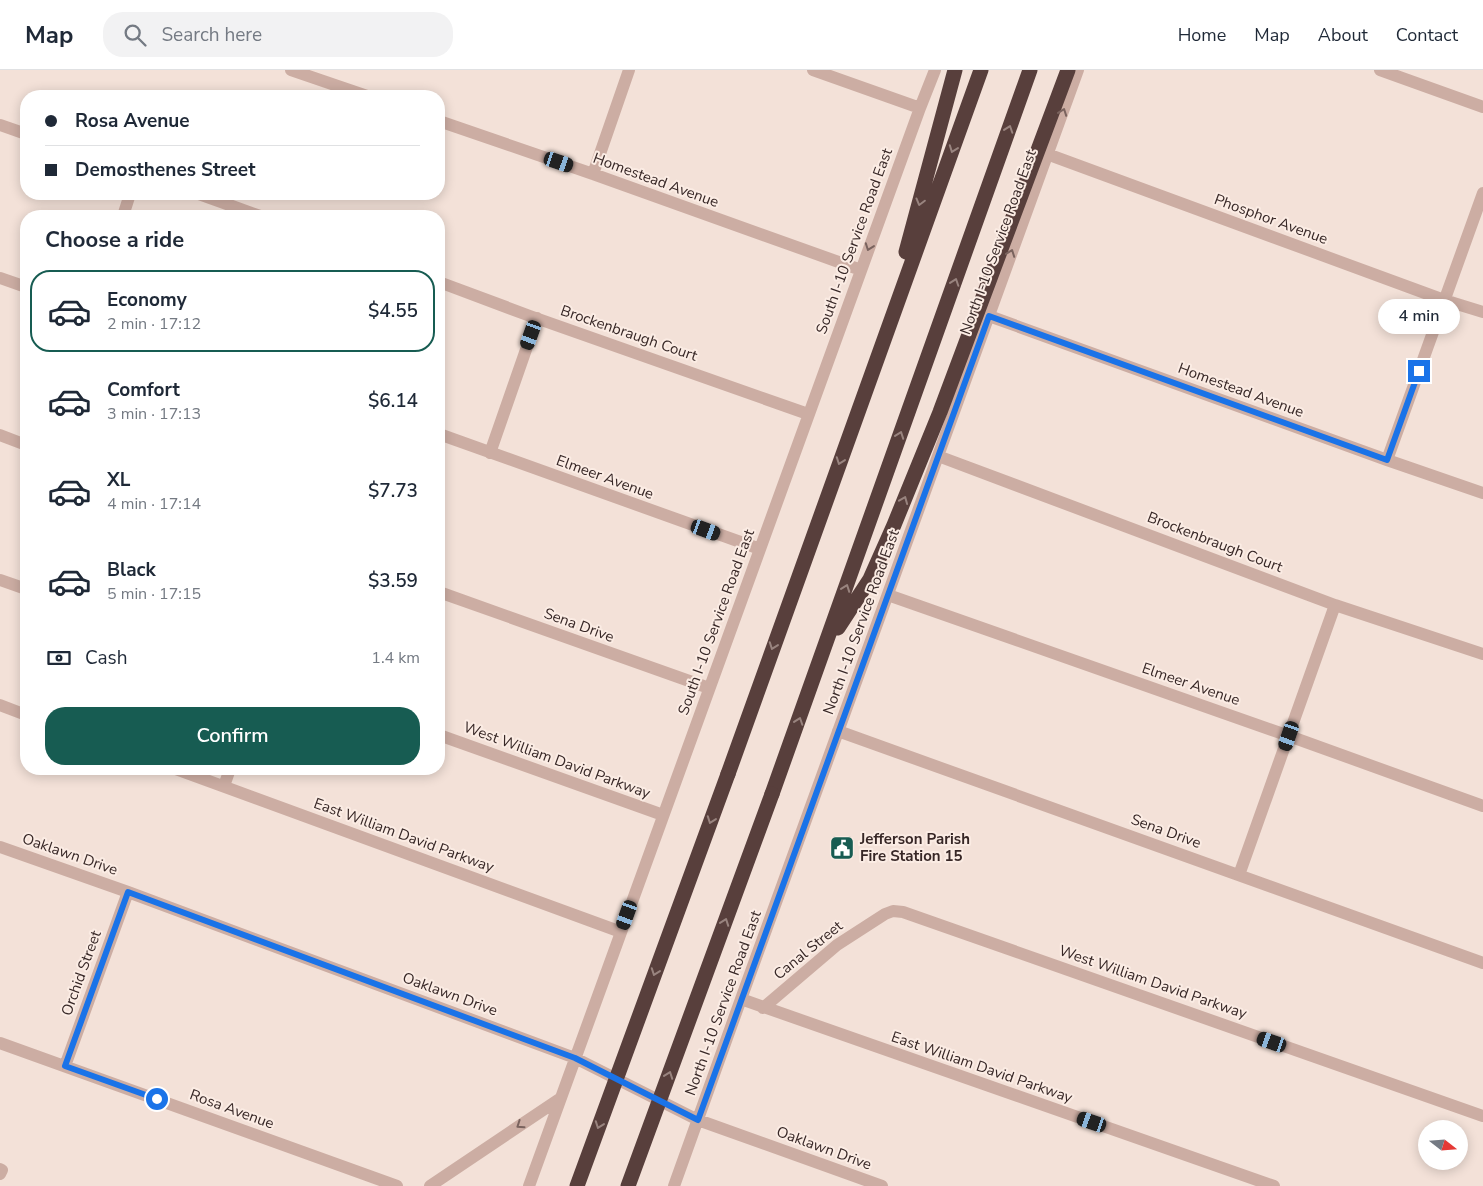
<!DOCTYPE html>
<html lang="en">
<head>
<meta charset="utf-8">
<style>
	body { margin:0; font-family:"Nunito Sans",sans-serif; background:#f2f2f3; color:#1f2937; height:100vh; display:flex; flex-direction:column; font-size:19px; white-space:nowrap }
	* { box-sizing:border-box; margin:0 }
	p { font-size:16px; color:#747a83 }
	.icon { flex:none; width:28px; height:28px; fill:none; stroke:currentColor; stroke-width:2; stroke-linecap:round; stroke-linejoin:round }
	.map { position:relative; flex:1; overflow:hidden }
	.drawer { position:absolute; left:20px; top:140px; width:425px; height:565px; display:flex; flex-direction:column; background:#fff; border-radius:20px; box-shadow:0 2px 12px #0003 }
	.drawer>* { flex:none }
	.banner { position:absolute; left:20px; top:20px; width:425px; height:110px; border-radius:20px; box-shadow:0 2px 12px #0003; display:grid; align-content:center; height:110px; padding:0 25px; background:#fff }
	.needle { width:32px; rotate:107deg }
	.buttons { position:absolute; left:1418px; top:1050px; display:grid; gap:10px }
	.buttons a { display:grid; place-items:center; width:50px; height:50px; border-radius:50%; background:#fff; box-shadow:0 2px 12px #0003; font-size:25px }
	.end { position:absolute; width:22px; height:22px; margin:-11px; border:6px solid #1a73e8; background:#fff; box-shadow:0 0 0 2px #fff }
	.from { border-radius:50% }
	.bubble { position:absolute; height:35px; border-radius:18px; background:#fff; box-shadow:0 2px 12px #0003; font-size:16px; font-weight:600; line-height:35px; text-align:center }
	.car { position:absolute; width:15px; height:30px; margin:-15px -8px; border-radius:6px; box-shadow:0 0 4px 1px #0007; background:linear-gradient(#222 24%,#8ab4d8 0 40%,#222 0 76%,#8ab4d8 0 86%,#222 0) }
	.banner b { display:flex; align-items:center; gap:18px; height:48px; font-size:19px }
	.banner b+b { border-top:1px solid #e0e1e3 }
	.banner i { width:12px; height:12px; background:#1f2937 }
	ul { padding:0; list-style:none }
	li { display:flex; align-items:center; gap:15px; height:82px; margin:0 10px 8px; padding:0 15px; border:2px solid transparent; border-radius:20px }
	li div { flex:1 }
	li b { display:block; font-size:19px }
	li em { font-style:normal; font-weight:600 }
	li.on { border-color:#175c52 }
	li>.icon { width:45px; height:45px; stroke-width:1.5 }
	h2 { padding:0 25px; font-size:22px; line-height:60px }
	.pay { display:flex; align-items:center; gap:12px; height:55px; padding:0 25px; font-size:19px }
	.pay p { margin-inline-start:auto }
	.action { display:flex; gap:10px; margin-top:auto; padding:10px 25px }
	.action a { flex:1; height:58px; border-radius:20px; background:#175c52; color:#fff; font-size:20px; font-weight:600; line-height:58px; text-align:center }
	header { display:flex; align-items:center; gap:30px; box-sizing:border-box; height:70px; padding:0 25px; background:#fff; border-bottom:1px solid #e0e1e3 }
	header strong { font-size:24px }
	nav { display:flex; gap:28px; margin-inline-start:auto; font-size:18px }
	.search { width:350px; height:45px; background:#f2f2f3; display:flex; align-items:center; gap:12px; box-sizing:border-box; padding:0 18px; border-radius:20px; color:#747a83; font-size:19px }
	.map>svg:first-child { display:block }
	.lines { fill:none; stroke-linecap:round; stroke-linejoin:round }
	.minor { stroke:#ccada3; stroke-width:12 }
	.highway { stroke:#583f3c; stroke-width:15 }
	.highway-bridge { stroke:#583f3c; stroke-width:15 }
	.oneway { stroke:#7a635e }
	.oneway2 { stroke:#99847f }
	.route { stroke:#1a73e8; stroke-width:6 }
	.labels { text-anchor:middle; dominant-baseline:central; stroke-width:4; stroke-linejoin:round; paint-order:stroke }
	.street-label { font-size:15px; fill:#372726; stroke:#fbece4 }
	.poi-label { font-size:15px; font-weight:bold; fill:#372726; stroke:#fbece4; text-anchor:start }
</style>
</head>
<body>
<header>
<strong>Map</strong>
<div class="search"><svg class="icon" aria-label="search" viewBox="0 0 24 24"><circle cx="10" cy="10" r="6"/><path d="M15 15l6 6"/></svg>Search here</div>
<nav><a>Home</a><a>Map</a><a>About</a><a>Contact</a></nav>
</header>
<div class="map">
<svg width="1483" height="1116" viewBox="0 0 1483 1116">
	<rect width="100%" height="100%" fill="#f3e1d8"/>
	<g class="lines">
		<path class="minor" d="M291,0l76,26
			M813,0l107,38
			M1380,0l103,37
			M439,51l154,53 268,96
			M0,55l26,9
			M1047,84l397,146 39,12
			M593,104l36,-104
			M199,124l61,22
			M123,146l7,-22
			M0,208l26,9
			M439,212l91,34 278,98
			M989,246l398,144 96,33
			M439,364l321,115
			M0,365l26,10
			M490,383l47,-135
			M938,386l397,149 148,49
			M1387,390l96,-267
			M0,510l26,9
			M439,522l270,96
			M888,525l401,141 194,70
			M0,635l26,10
			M838,661l645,232
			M439,665l224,80
			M176,699l445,163
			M224,716l6,-17
			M0,777l128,45 447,166 123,62 184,66
			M1239,805l96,-270
			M741,929l533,187
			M763,938l74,-63 48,-31 8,-3 10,1 580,204
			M0,973l397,143
			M65,996l63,-174
			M0,1099l2,1 -2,4
			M430,1116l131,-88
			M529,1116l391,-1078 15,-38
			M674,1116l67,-187 337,-929"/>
		<path class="highway" d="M906,182l49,-182
			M838,558l32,-49 24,-54 46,-113 128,-342
			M728,704l253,-704
			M772,724l258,-724"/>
		<path class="highway-bridge" d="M577,1116l151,-412
			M628,1116l144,-392"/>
	</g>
	<defs><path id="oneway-chevron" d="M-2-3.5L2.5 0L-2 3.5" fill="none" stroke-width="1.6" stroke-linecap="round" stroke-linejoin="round" transform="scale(1.25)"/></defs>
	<g class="oneway">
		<use href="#oneway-chevron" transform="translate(1063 42) rotate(-70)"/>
		<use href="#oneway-chevron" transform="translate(869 177) rotate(110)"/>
		<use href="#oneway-chevron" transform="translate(1011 183) rotate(-70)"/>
		<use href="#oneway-chevron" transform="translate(520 1055) rotate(146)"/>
	</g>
	<g class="oneway2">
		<use href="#oneway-chevron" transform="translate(1009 59) rotate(-71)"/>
		<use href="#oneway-chevron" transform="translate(953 79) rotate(110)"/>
		<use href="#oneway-chevron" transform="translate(920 132) rotate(105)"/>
		<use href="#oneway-chevron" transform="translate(955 212) rotate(-71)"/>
		<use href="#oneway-chevron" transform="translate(900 365) rotate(-70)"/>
		<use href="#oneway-chevron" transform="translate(840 391) rotate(110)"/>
		<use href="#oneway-chevron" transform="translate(904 430) rotate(-68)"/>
		<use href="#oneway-chevron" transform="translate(846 518) rotate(-70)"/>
		<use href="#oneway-chevron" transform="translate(773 576) rotate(110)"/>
		<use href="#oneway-chevron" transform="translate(799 651) rotate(-71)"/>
		<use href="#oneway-chevron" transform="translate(711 750) rotate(110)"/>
		<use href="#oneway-chevron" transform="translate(725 852) rotate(-70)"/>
		<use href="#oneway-chevron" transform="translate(655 902) rotate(110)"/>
		<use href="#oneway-chevron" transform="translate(669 1005) rotate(-70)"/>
		<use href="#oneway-chevron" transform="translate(599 1055) rotate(110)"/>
	</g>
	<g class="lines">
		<path class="route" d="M157,1029l-92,-33 63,-174 447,166 123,62 291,-804 398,144 32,-89"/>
	</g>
	<defs>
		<symbol id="civic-square" viewBox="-11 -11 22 22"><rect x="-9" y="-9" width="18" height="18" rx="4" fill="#175c52" stroke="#fbece4"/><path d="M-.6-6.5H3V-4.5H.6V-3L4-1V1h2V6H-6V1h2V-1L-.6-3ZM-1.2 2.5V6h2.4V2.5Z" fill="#fff"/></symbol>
	</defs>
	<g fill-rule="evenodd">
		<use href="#civic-square" x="828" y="764" width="28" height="28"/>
	</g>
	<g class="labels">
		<g class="street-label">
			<text transform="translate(656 110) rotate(20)">Homestead Avenue</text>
			<text transform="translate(1271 149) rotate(20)">Phosphor Avenue</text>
			<text transform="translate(854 171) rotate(-70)">South I-10 Service Road East</text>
			<text transform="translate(998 172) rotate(-70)">North I-10 Service Road East</text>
			<text transform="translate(629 263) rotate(19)">Brockenbraugh Court</text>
			<text transform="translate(1241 320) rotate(20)">Homestead Avenue</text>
			<text transform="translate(605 407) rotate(20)">Elmeer Avenue</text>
			<text transform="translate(1215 472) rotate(21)">Brockenbraugh Court</text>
			<text transform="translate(716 552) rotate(-70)">South I-10 Service Road East</text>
			<text transform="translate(861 552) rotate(-70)">North I-10 Service Road East</text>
			<text transform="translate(579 555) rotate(20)">Sena Drive</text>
			<text transform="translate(1191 614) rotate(19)">Elmeer Avenue</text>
			<text transform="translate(557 690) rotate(20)">West William David Parkway</text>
			<text transform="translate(1166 761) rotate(20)">Sena Drive</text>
			<text transform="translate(404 765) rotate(20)">East William David Parkway</text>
			<text transform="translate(70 784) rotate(19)">Oaklawn Drive</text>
			<text transform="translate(808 880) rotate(-39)">Canal Street</text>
			<text transform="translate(81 903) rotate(-70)">Orchid Street</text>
			<text transform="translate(1153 912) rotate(19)">West William David Parkway</text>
			<text transform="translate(450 924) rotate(20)">Oaklawn Drive</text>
			<text transform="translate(723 933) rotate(-70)">North I-10 Service Road East</text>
			<text transform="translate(982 997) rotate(19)">East William David Parkway</text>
			<text transform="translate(232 1039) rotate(20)">Rosa Avenue</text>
			<text transform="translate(824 1078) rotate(20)">Oaklawn Drive</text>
		</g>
		<g class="poi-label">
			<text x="860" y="769">Jefferson Parish<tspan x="860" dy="17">Fire Station 15</tspan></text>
		</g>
	</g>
</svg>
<div class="buttons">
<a><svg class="needle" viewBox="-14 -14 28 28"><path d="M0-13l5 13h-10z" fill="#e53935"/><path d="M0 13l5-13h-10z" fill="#747a83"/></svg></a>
</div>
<i class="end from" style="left:157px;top:1029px"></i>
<i class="end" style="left:1419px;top:301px"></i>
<div class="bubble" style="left:1378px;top:229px;width:82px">4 min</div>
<i class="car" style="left:559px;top:92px;rotate:109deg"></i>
<i class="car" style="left:531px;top:265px;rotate:200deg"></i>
<i class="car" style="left:706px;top:460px;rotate:110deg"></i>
<i class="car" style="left:1289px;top:666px;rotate:199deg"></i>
<i class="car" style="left:627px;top:845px;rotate:200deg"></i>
<i class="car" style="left:1272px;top:972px;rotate:289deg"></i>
<i class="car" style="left:1092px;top:1052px;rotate:289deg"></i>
<div class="banner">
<b><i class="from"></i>Rosa Avenue</b>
<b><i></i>Demosthenes Street</b>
</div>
<section class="drawer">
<h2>Choose a ride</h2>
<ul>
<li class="on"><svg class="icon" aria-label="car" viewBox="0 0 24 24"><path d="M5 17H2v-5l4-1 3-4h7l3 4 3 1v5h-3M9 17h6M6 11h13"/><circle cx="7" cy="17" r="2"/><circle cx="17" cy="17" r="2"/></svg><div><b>Economy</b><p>2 min · 17:12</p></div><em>$4.55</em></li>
<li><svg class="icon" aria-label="car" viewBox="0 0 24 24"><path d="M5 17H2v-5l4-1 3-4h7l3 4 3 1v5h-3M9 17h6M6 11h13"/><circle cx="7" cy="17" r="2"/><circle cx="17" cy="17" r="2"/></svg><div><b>Comfort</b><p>3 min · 17:13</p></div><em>$6.14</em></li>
<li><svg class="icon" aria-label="car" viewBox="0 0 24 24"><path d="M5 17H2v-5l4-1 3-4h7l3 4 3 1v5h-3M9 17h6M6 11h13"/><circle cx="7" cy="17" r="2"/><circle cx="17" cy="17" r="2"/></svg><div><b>XL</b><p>4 min · 17:14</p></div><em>$7.73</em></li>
<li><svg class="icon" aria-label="car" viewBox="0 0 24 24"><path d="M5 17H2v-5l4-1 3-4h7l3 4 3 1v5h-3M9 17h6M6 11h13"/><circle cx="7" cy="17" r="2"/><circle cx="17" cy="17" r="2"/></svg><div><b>Black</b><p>5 min · 17:15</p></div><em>$3.59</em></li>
</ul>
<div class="pay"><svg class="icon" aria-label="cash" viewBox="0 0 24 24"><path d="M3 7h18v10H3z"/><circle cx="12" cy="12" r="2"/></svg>Cash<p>1.4 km</p></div>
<div class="action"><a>Confirm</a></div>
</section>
</div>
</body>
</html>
